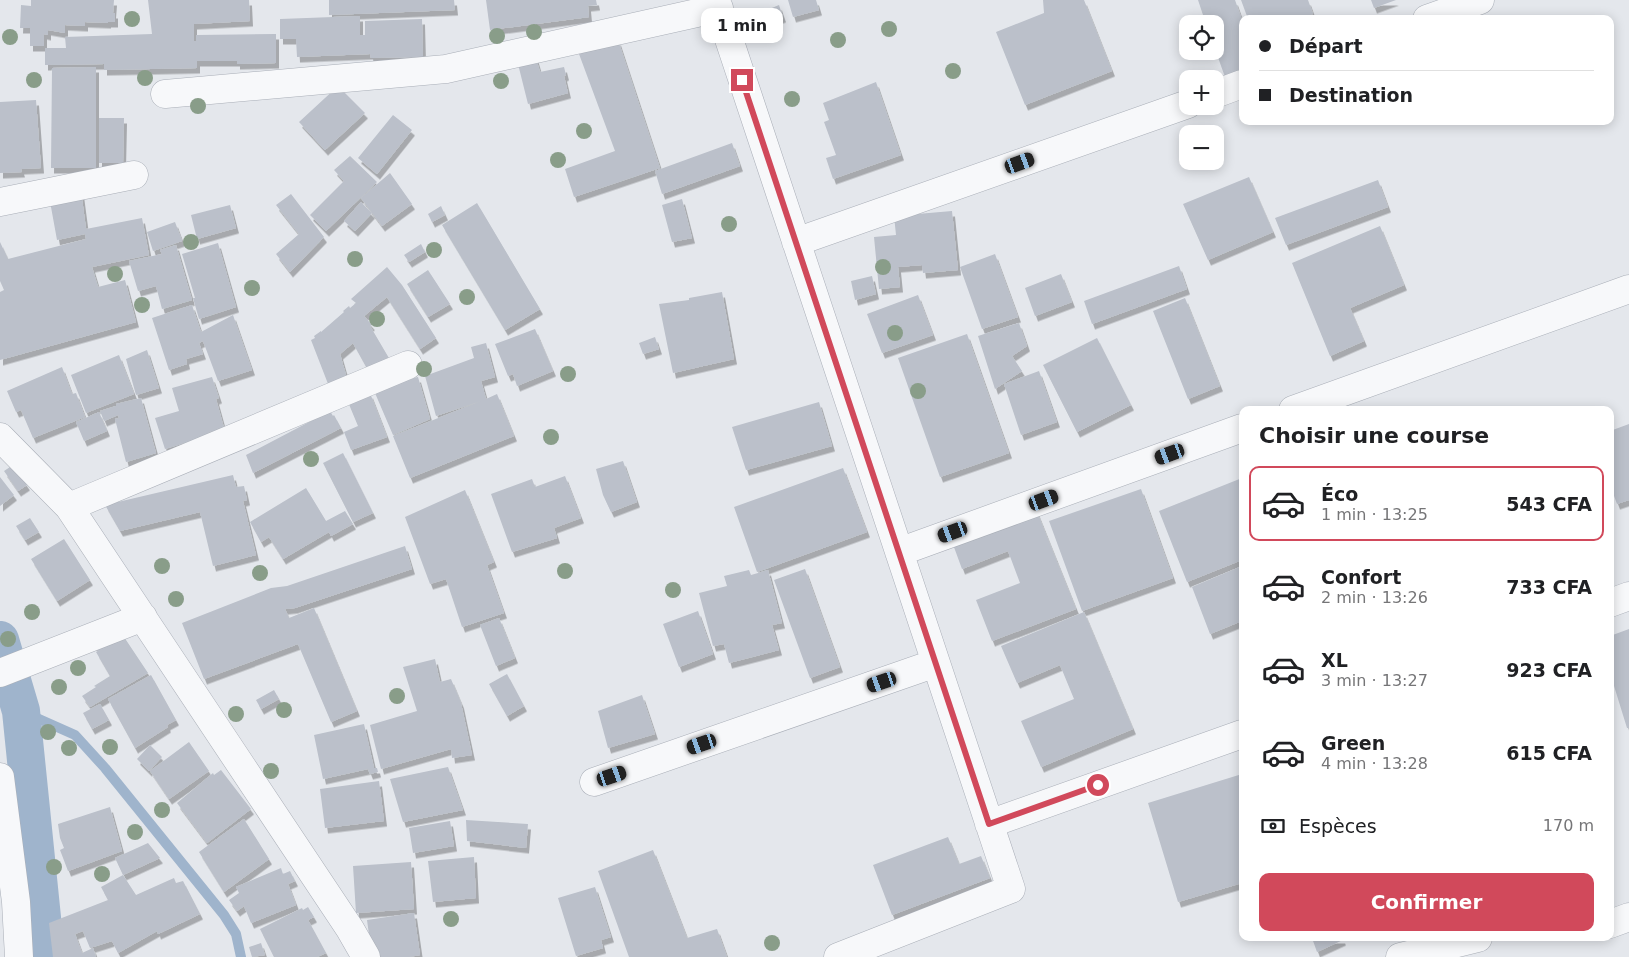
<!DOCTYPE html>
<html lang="fr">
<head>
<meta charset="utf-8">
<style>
	body { margin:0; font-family:"DejaVu Sans",sans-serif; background:#f2f2f2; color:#202124; height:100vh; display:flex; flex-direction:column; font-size:19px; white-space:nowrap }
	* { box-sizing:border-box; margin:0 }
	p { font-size:16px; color:#757577 }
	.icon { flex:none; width:28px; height:28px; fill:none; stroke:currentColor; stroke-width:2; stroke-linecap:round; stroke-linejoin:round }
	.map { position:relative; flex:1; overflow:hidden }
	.drawer { position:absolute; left:1239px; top:406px; width:375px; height:535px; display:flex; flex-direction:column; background:#fff; border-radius:10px; box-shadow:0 2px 12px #0003 }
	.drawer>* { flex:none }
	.guide { position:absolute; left:1239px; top:15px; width:375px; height:110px; border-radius:10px; box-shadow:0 2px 12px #0003; display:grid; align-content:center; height:110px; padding:0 20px; background:#fff }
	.controls { position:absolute; left:1179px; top:15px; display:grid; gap:10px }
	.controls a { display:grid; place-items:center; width:45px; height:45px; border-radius:10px; background:#fff; box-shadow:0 2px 12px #0003; font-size:25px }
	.end { position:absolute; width:22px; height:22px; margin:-11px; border:6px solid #d1495b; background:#fff; box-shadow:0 0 0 2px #fff }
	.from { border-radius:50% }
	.bubble { position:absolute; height:35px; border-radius:10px; background:#fff; box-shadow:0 2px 12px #0003; font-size:16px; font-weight:700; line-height:35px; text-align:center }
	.car { position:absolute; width:15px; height:30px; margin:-15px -8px; border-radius:6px; box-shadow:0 0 4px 1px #0007; background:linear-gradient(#222 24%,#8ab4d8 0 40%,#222 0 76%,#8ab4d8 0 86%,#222 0) }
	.guide b { display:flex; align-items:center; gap:18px; height:48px; font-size:19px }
	.guide b+b { border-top:1px solid #e0e0e0 }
	.guide i { width:12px; height:12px; background:#202124 }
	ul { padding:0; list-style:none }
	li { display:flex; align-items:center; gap:15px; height:75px; margin:0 10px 8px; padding:0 10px; border:2px solid transparent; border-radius:10px }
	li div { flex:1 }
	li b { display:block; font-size:19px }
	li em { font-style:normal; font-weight:700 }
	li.on { border-color:#d1495b }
	li>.icon { width:45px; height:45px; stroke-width:1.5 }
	h2 { padding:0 20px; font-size:22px; line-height:60px }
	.pay { display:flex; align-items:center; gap:12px; height:55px; padding:0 20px; font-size:19px }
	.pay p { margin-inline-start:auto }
	.button { display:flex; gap:10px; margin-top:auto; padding:10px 20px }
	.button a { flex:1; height:58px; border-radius:10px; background:#d1495b; color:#fff; font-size:20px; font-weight:700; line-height:58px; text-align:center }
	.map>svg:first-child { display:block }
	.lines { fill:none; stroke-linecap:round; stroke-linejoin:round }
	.stream { stroke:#9fb4cc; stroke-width:10 }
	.canal { stroke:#9fb4cc; stroke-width:38 }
	.building { fill:#bbc0ca; filter:url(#shadow) }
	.minor-casing { stroke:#a9aeb7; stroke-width:29 }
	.minor { stroke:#f7f8fa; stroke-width:28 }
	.tree { fill:#899d89 }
	.route { stroke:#d1495b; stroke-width:6 }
</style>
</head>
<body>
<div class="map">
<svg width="1629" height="957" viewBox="0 0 1629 957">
	<defs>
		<filter id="shadow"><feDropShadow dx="3" dy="5.5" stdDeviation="0" flood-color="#0004"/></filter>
	</defs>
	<rect width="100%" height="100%" fill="#e4e7ec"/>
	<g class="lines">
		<path class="stream" d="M21,711l54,24 30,33 119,147 12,19 5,23"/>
		<path class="canal" d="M0,640l21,71 25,246"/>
	</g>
	<path class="building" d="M31,0h83l-1,13h2v9h-7v1l-23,-1v4l-20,-1v8l-17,-3v5l-4,-1v12h-14v-18h-10l1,-23 10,1z
		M148,0h101l1,21 -56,3v17h2v-6l80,-1v29l-39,1v-3h-40v7l-93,2v-6l-59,1v-17h21l-1,-11 87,-3z
		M329,0h125l1,10 -126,5z
		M486,0h110l1,5 -9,1 1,11 -99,13z
		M788,0h28l3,10 -26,7z
		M1043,0h41l28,71 -87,34 -29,-73 48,-19z
		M1198,0h37l7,20v50l-17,7 -10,-28v-25h-9z
		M1241,0h67l5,14 -12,5h-53z
		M1371,0h25l-22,8z
		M779,5l4,12 -12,4 -4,-11z
		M360,16v19h5v-14l57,-2 1,38 -52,1 -1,-4 -73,3 -1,-18h-16v-20z
		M618,40l42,128 -86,29 -9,-28 50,-18 -36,-97z
		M535,55l5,17 24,-5 2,8 -2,1 4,17 -40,11 -11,-44z
		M96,67v101h-45l1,-100z
		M876,82l25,73 -68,24 -7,-21 10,-3 -12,-33 5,-2 -6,-17z
		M338,86l27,27 -40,37 -26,-28z
		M36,100l5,68 -20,1 1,3 -22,1v-71z
		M393,115l19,15 -35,44 -19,-16z
		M99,118h25l-1,45h-24z
		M732,143l8,23 -78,28 -7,-23z
		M350,156l27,26 -51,49 -16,-16 34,-34 -10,-11z
		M390,173l22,31 -30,22 -21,-28z
		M1249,177l24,55 -65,28 -25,-56z
		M1378,180l10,27 -102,38 -11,-27z
		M81,191l5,38 56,-11 7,37 -57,12 6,20 27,-7 11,42 -136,38v-68l4,-2 -4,-9v-39l8,17 78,-20 -1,-5 -28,6 -8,-44z
		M291,194l33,43 -34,35 -14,-18 23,-20 -23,-29z
		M682,199l10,39 -20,4 -10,-37z
		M361,202l11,11 -17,18 -11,-10z
		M477,203l63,106 -35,21 -63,-105z
		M230,205l6,23 -39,11 -6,-24z
		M441,206l4,9 -13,7 -4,-8z
		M952,211l6,59 -35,3 -1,-8 -24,2 2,20 -21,2 -5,-52 22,-2 -2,-19z
		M175,222l7,19 -29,10 -6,-19z
		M1380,226l24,59 -54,23 14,33 -34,15 -38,-93z
		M218,243l18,64 -37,12 -6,-21h2l-13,-44z
		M421,244l4,8 -16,10 -5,-7z
		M176,245l16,55 -30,9 -6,-23 -18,5 -9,-30 33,-7 -2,-4z
		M995,254l23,63 -36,12 -22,-62z
		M1179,266l8,23 -95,35 -8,-23z
		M387,267l15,18 34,53 -16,11 -33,-52 -23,19 8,9 -2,1 20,34 -21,12 -16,-29 -13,11 8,28 -18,7 -19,-49 4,-2 -1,-2 7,-5v1l23,-20 -1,-1 6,-5 1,2 6,-5 -5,-4z
		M428,270l22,34 -22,13 -21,-33z
		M1061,274l11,28 -37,14 -10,-28z
		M872,276l4,18 -21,6 -4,-19z
		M722,292l12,67 -61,14 -14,-69 30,-4v-2z
		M918,295l15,40 -51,18 -15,-39z
		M1185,298l35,88 -32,13 -35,-88z
		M192,305l9,27 32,-17 19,55 -34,11 -15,-40 -4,2 4,11 -17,5 1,5 -18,6 -17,-52z
		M1019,323l8,23 -15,10 10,15 -27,18 -17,-53z
		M535,329l18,42 -36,15 -4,-12 -5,2 -13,-32z
		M967,334l42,119 -69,24 -42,-119z
		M655,337l4,12 -16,5 -4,-11z
		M1097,338l34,67 -54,27 -34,-67z
		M486,343l9,34 -14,4 5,18 11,-5 17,42 -104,42 -17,-42 88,-35 -45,15 -11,-40 49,-18 -3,-11z
		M147,350l12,38 -23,7 -10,-36z
		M119,355l15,39 -48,19 -15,-38z
		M62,367l10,27 4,-1 9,24 -52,21 -12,-28 -5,2 -9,-21z
		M1039,371l18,51 -36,13 -17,-51z
		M212,377l7,21 -3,1 8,29 -15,4 1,3 -45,14 -10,-31 24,-7 -7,-23z
		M418,377l12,42 -37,16 -18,-42 26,-12z
		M370,393l17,44 -36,13 -7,-18 14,-6 -10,-24z
		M141,398l15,55 -30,9 -11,-43 4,-1 -1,-3 -14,6 -4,-10 16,-5v-2z
		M819,402l13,44 -86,24 -14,-43z
		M330,411l3,5 1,-1 7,13 -88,45 -7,-18z
		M99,412l8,19 -23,10 -8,-19z
		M1629,424v76l-12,4 -7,-19v-54z
		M343,453l30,60 -20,9 -30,-59z
		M623,461l14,41 -26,10 -8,-17 -7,-26z
		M13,465l14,20 -9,6 -14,-20z
		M843,468l24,64 -110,40 -23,-65z
		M233,475l3,12 8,-1 3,14 -4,1 13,54 -43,11 -13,-54 -80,19 -15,-26z
		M565,476l16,42 -27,10 3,10 -45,14 -21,-58 41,-15 3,8z
		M0,477l14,18 -14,11z
		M1242,478v82l-55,22 -28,-71z
		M306,488l20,33 19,-10 8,13 -22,12 -2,-4 -46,27 -14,-22 -8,5 -11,-20z
		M1141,489l32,89 -91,33 -33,-90z
		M465,490l29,72 -7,3 17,48 -42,14 -16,-48 -16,5 -25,-67z
		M1035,507l41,102 -84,32 -16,-41 44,-17 -12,-32 -46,18 -11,-30z
		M30,518l9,14 -14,8 -9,-14z
		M64,539l26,41 -33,21 -26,-42z
		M405,546l7,23 -117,39 -10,1 4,9 25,-10 43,103 -26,11 -33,-78 -94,35 -22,-56 89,-35 16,-2z
		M1242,566v55l-32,13 -18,-47z
		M805,569l35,98 -30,11 -36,-98z
		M749,570l2,5 17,-5 14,53 -10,2 7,25 -50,13 -5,-19 -11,2 -14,-53 28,-7 -3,-10z
		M698,611l15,43 -34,13 -16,-43z
		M1084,612l49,117 -92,38 -20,-46 53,-22 -14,-34 -43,18 -16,-37z
		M499,618l16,40 -19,8 -16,-41z
		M1629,629v99h-2l-17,-55v-37z
		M122,634l26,39 -58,34 -8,-11 14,-9 -2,-1 16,-10 -14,-24 2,-1 -6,-8z
		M435,659l5,23 11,-3 10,24 11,52 -20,3 -1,-9 -70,20 -11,-44 47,-14 -14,-44z
		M507,674l17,32 -17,10 -18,-32z
		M151,675l25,45 -9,5 1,2 -33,21 -27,-49z
		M274,690l5,9 -18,10 -5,-9z
		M642,695l13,39 -47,14 -10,-37z
		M100,704l9,16 -17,9 -9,-16z
		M364,724l10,44h3l1,4 -8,2 -2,-5 -45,10 -9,-44z
		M189,742l20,29 -40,28 -19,-28z
		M150,745l12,12 -13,14 -12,-12z
		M448,767l15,43 -60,12 -13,-43z
		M221,770l30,39 -44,34 -30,-40 36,-30 1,2z
		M1242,774v109l-64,19 -30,-99z
		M379,781l5,40 -59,7 -5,-39z
		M110,807l12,44 -54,20 -8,-21 4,-2 -4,-10 -2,-14z
		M244,819l25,40 -45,33 -25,-40z
		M466,820l62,4 -2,24 -59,-7z
		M450,821l4,25 -41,7 -4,-25z
		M948,837l11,27 22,-8 9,22 -98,37 -19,-50z
		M148,843l12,15 -37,17 -8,-17z
		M653,850l34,88 30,-9 10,28h-98l-31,-86z
		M474,857l2,41 -43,4 -5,-41z
		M411,862l3,47 -58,4 -3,-47z
		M281,868l2,6 7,-3 5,10 -7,3 8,21 -45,18 -7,-17 -7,5 -8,-11 10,-7 -3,-6z
		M123,875l13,20 38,-17 2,5 7,-2 17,33 -42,20 -1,-3 -39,22 -6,-12 -22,7 -7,-17 -8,3 7,19 11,-5 3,9h-43l-4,-34 59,-23 -7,-13z
		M595,887l16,50 -10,3 2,8 -27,8 -18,-58z
		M308,907l6,10 -6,3 18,33 -9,4h-43l-14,-28 42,-21 1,2z
		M414,913l6,42 -11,2h-37l-5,-37z
		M1312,938h30l1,2 -26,12z
		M261,943l4,12 -13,2 -3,-10z"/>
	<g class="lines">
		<defs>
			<path id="minor" d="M716,0l295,889 -173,68
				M1427,19l53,-19
				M165,94l281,-25 273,-61
				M1215,94l27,-10
				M0,202l134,-27
				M796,242l392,-138
				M1293,410l336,-121
				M0,437l69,70 281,422 16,28
				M69,507l339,-142
				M899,552l343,-124
				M1610,603l19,-7
				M0,673l143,-56
				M0,777l16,125 3,55
				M594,782l342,-119
				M989,824l253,-90
				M1610,924l19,-7
				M1400,957l78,-19"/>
		</defs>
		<use href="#minor" class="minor-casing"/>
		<use href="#minor" class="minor"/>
	</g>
	<g class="tree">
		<circle cx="741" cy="18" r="8"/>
		<circle cx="132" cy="19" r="8"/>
		<circle cx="889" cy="29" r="8"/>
		<circle cx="534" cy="32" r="8"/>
		<circle cx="497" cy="36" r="8"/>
		<circle cx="10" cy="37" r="8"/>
		<circle cx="838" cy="40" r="8"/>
		<circle cx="953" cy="71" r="8"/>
		<circle cx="145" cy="78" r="8"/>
		<circle cx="34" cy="80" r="8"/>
		<circle cx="501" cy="81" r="8"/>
		<circle cx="792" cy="99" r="8"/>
		<circle cx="198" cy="106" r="8"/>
		<circle cx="584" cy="131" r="8"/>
		<circle cx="558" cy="160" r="8"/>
		<circle cx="729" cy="224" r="8"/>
		<circle cx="191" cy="242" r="8"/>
		<circle cx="434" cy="250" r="8"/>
		<circle cx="355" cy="259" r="8"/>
		<circle cx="883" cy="267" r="8"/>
		<circle cx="115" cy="274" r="8"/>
		<circle cx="252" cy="288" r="8"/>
		<circle cx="467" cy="297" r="8"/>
		<circle cx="142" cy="305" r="8"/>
		<circle cx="377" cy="319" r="8"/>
		<circle cx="895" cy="333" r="8"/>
		<circle cx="424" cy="369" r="8"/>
		<circle cx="568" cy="374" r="8"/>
		<circle cx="918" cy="391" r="8"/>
		<circle cx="551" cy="437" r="8"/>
		<circle cx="311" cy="459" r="8"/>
		<circle cx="162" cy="566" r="8"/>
		<circle cx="565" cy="571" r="8"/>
		<circle cx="260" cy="573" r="8"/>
		<circle cx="673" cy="590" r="8"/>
		<circle cx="176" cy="599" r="8"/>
		<circle cx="32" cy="612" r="8"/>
		<circle cx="8" cy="639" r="8"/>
		<circle cx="78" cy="668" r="8"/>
		<circle cx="59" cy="687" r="8"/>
		<circle cx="397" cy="696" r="8"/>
		<circle cx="284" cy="710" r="8"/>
		<circle cx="236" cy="714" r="8"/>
		<circle cx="48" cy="732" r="8"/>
		<circle cx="110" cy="747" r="8"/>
		<circle cx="69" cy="748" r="8"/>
		<circle cx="271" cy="771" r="8"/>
		<circle cx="162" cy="810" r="8"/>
		<circle cx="135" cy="832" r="8"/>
		<circle cx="54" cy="867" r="8"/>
		<circle cx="102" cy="874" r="8"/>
		<circle cx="451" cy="919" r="8"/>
		<circle cx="772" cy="943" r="8"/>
	</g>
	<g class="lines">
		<path class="route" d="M742,80l247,744 109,-39"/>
	</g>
</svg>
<div class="controls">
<a><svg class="icon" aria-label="locate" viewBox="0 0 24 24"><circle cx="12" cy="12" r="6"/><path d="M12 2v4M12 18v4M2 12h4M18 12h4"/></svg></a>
<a>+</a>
<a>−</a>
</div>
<i class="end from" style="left:1098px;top:785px"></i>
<i class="end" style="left:742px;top:80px"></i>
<div class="bubble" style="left:701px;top:8px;width:82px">1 min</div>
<i class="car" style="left:1020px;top:163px;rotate:70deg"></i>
<i class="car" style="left:1170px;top:454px;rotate:250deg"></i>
<i class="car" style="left:1044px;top:500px;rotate:70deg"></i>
<i class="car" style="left:953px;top:532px;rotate:250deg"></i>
<i class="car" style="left:882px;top:682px;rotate:251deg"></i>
<i class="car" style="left:702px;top:744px;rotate:251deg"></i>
<i class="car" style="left:612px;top:776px;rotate:71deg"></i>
<div class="guide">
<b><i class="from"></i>Départ</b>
<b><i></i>Destination</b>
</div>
<section class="drawer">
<h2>Choisir une course</h2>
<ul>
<li class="on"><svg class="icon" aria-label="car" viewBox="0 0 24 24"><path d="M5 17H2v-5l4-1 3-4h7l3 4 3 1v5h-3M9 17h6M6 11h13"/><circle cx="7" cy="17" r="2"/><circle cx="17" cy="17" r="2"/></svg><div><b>Éco</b><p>1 min · 13:25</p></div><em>543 CFA</em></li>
<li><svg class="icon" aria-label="car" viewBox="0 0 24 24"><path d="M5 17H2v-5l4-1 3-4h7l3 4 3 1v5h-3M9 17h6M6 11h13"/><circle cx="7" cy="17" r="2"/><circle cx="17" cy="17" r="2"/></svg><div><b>Confort</b><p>2 min · 13:26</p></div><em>733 CFA</em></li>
<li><svg class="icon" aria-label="car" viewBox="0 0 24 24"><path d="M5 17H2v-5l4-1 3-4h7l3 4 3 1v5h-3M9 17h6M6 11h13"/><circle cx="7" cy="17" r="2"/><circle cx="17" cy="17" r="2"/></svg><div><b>XL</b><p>3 min · 13:27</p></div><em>923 CFA</em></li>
<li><svg class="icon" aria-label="car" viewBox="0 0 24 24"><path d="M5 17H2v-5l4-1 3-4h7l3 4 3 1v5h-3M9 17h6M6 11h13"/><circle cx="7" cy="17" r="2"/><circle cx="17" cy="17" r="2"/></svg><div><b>Green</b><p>4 min · 13:28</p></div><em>615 CFA</em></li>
</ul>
<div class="pay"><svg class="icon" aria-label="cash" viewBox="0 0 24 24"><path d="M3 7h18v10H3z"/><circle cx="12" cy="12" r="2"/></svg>Espèces<p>170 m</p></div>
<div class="button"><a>Confirmer</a></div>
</section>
</div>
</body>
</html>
